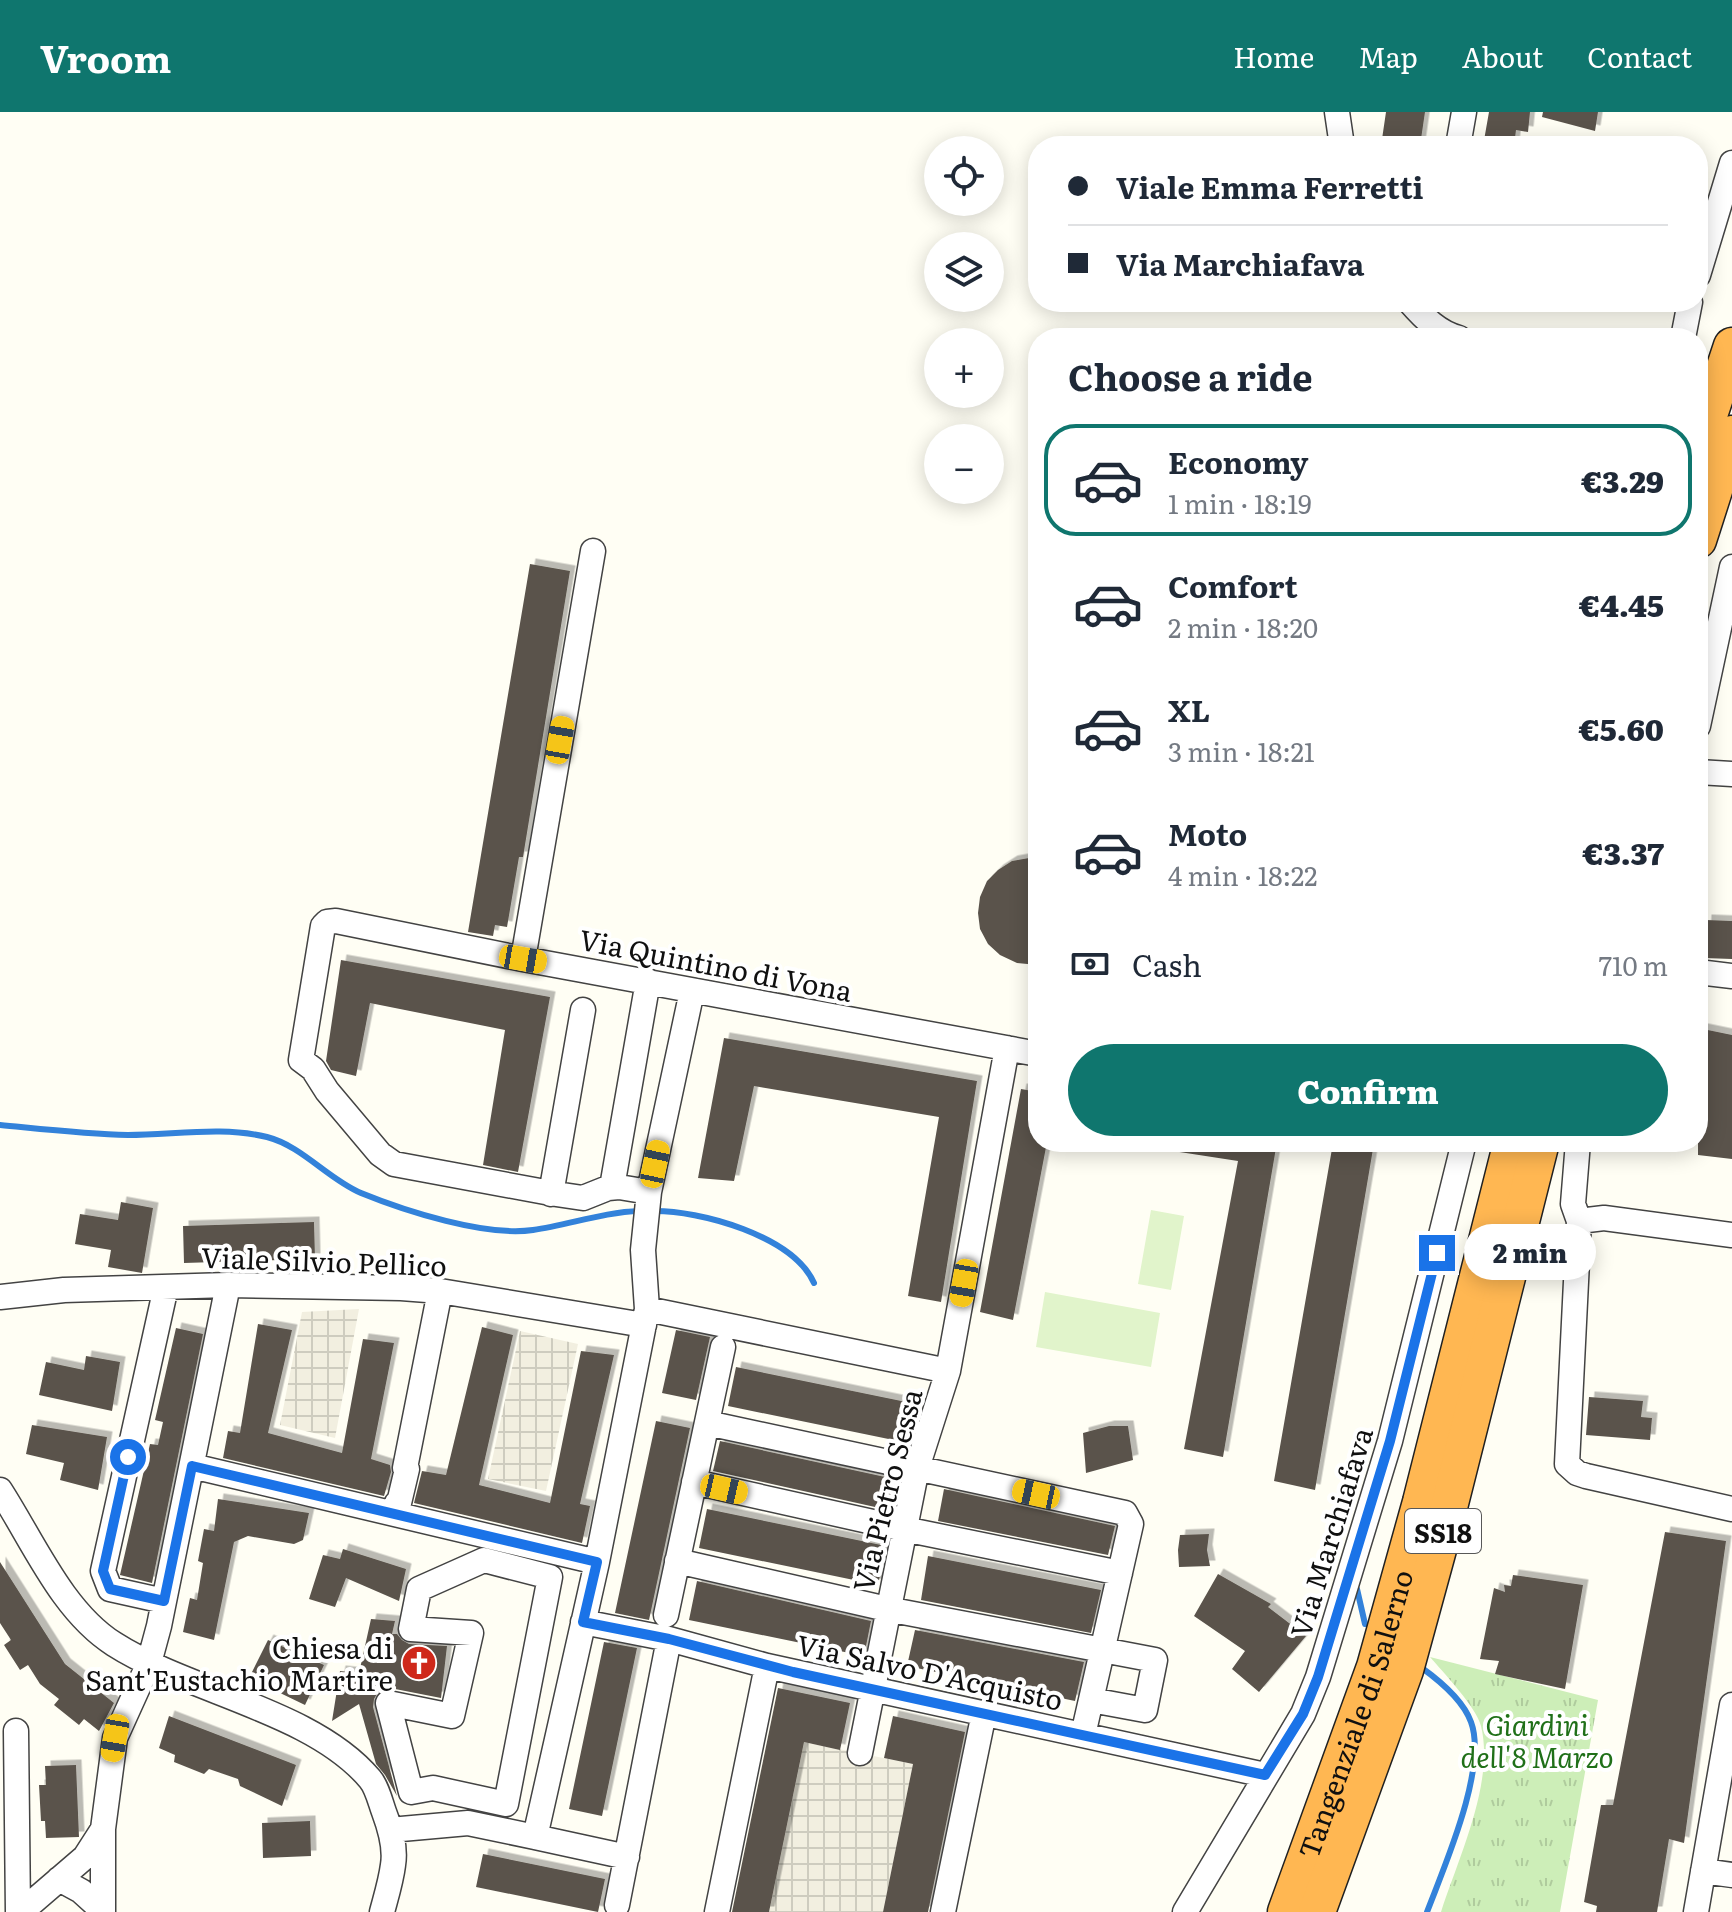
<!DOCTYPE html>
<html lang="en">
<head>
<meta charset="utf-8">
<style>
	body { margin:0; font-family:Literata,serif; background:#f2f2f3; color:#1f2937; height:100vh; display:flex; flex-direction:column; font-size:30px; white-space:nowrap }
	* { box-sizing:border-box; margin:0 }
	p { font-size:26px; color:#747a83 }
	.icon { flex:none; width:44px; height:44px; fill:none; stroke:currentColor; stroke-width:2; stroke-linecap:round; stroke-linejoin:round }
	.map { position:relative; flex:1; overflow:hidden }
	.details { position:absolute; left:1028px; top:216px; width:680px; height:824px; display:flex; flex-direction:column; background:#fff; border-radius:32px; box-shadow:0 4px 20px #0003 }
	.details>* { flex:none }
	.guide { position:absolute; left:1028px; top:24px; width:680px; height:176px; border-radius:32px; box-shadow:0 4px 20px #0003; display:grid; align-content:center; height:176px; padding:0 40px; background:#fff }
	.controls { position:absolute; left:924px; top:24px; display:grid; gap:16px }
	.controls a { display:grid; place-items:center; width:80px; height:80px; border-radius:50%; background:#fff; box-shadow:0 4px 20px #0003; font-size:40px }
	.end { position:absolute; width:36px; height:36px; margin:-18px; border:10px solid #1a73e8; background:#fff; box-shadow:0 0 0 4px #fff }
	.from { border-radius:50% }
	.bubble { position:absolute; height:56px; border-radius:28px; background:#fff; box-shadow:0 4px 20px #0003; font-size:26px; font-weight:800; line-height:56px; text-align:center }
	.car { position:absolute; width:24px; height:48px; margin:-24px -12px; border-radius:10px; box-shadow:0 0 6px 2px #0007; background:linear-gradient(#f5c518 24%,#345 0 40%,#f5c518 0 76%,#345 0 86%,#f5c518 0) }
	.guide b { display:flex; align-items:center; gap:28px; height:76px; font-size:30px }
	.guide b+b { border-top:2px solid #e0e1e3 }
	.guide i { width:20px; height:20px; background:#1f2937 }
	ul { padding:0; list-style:none }
	li { display:flex; align-items:center; gap:24px; height:112px; margin:0 16px 12px; padding:0 24px; border:4px solid transparent; border-radius:32px }
	li div { flex:1 }
	li b { display:block; font-size:30px }
	li em { font-style:normal; font-weight:800 }
	li.selected { border-color:#0f766e }
	li>.icon { width:72px; height:72px; stroke-width:1.5 }
	h2 { padding:0 40px; font-size:36px; line-height:96px }
	.pay { display:flex; align-items:center; gap:20px; height:88px; padding:0 40px; font-size:30px }
	.pay p { margin-inline-start:auto }
	.cta { display:flex; gap:16px; margin-top:auto; padding:16px 40px }
	.cta a { flex:1; height:92px; border-radius:48px; background:#0f766e; color:#fff; font-size:32px; font-weight:800; line-height:92px; text-align:center }
	header { display:flex; align-items:center; gap:48px; box-sizing:border-box; height:112px; padding:0 40px; background:#0f766e; color:#fff }
	header strong { font-size:38px }
	nav { display:flex; gap:44px; margin-inline-start:auto; font-size:28px }
	.map>svg:first-child { display:block }
	.grass { fill:url(#grass-tufts) }
	.pitch { fill:#e1f4cb }
	.plaza { fill:url(#plaza-grid) }
	.lines { fill:none; stroke-linecap:round; stroke-linejoin:round }
	.stream { stroke:#3382da; stroke-width:6 }
	.building { fill:#5a534b; filter:url(#shadow) }
	.minor-casing { stroke:#434343; stroke-width:27 }
	.highway-casing { stroke:#212121; stroke-width:39 }
	.minor { stroke:#fff; stroke-width:24 }
	.highway { stroke:#ffb752; stroke-width:36 }
	.route { stroke:#1a73e8; stroke-width:10 }
	.labels { text-anchor:middle; dominant-baseline:central; stroke-width:8; stroke-linejoin:round; paint-order:stroke }
	.shield { fill:#fff; stroke:#585858; stroke-width:2 }
	.shield-label { font-size:26px; font-weight:bold; fill:#101010 }
	.street-label { font-size:28px; fill:#101010; stroke:#fff }
	.poi-label { font-size:28px; fill:#101010; stroke:#fff; text-anchor:end }
	.park-label { font-size:28px; font-style:italic; fill:#207019; stroke:#fff }
</style>
</head>
<body>
<header>
<strong>Vroom</strong>
<nav><a>Home</a><a>Map</a><a>About</a><a>Contact</a></nav>
</header>
<div class="map">
<svg width="1732" height="1800" viewBox="0 0 1732 1800">
	<defs>
		<pattern id="grass-tufts" width="24" height="20" patternUnits="userSpaceOnUse" patternTransform="scale(2)"><rect width="24" height="20" fill="#cdeeb8"/><path d="M3 7l-1-3M5 7V3M7 7l1-3M15 17l-1-3M17 17v-4M19 17l1-3" fill="none" stroke="#afcb9d"/></pattern>
		<pattern id="plaza-grid" width="8" height="8" patternUnits="userSpaceOnUse" patternTransform="scale(2)"><rect width="8" height="8" fill="#f2efe0"/><path d="M0 4h8M4 0v8" fill="none" stroke="#ceccbf"/></pattern>
		<filter id="shadow"><feDropShadow dx="5.5" dy="-5.5" stdDeviation="0" flood-color="#0004"/></filter>
	</defs>
	<rect width="100%" height="100%" fill="#fffef4"/>
	<path class="grass" d="M1430,1545l168,43 -38,212h-119c17,-53 54,-130 40,-186 -4,-18 -38,-54 -51,-69z"/>
	<path class="pitch" d="M1151,1098l33,6 -13,74 -33,-6z
		M1045,1180l115,21 -9,54 -115,-20z"/>
	<path class="plaza" d="M359,1197l-24,129 -55,-13 22,-113z
		M520,1219l58,13 -32,147 -58,-12z
		M804,1630l109,22 -30,148h-114z"/>
	<g class="lines">
		<path class="stream" d="M0,1013c42,4 85,9 128,10 46,0 94,-9 139,2 35,9 61,42 94,56 44,18 125,44 172,37 36,-5 70,-18 107,-19
			M652,1099c48,-1 141,25 162,72
			M1357,1477l8,35
			M1422,1556c18,13 41,32 49,54 17,46 -27,145 -44,190"/>
	</g>
	<path class="building" d="M1386,0h39l-5,34h-39z
		M1489,0h41l-2,20 -12,-2 -2,16h-31z
		M1543,0h55l-3,19 -53,-14z
		M530,452l40,7 -47,286h-4l-12,70 -12,-2 -2,11 -25,-4z
		M1029,746l9,1v106l-21,-2 -17,-8 -12,-11 -8,-15 -2,-16 2,-16 7,-16 11,-11 14,-9z
		M1706,808l26,1v38l-28,-1z
		M341,848l209,37 -32,175 -35,-7 22,-135 -135,-27 -14,73 -25,-6 -5,-9z
		M1698,916l34,7v124l-34,-4z
		M724,926l253,43 -36,221 -33,-6 31,-179 -185,-31 -20,95 -36,-3z
		M1021,977l17,3v50h9l-34,178 -33,-8z
		M1174,1030h103l-54,315 -39,-8 54,-288 -65,-10z
		M1333,1031l40,6 -58,341 -41,-9z
		M121,1090l32,6 -11,65 -34,-6 3,-17 -36,-6 5,-30 38,6z
		M314,1110l1,37 -131,4 -1,-37z
		M258,1212l34,6 -24,103 74,20 21,-114 31,4 -23,116 19,6 1,7 -7,24 -161,-38 5,-27 12,2z
		M482,1215l31,8 -34,150 71,18 31,-152 33,4 -34,149 10,2 -8,37 -168,-40 8,-32 24,4z
		M176,1216l27,6 -51,249 -32,-8 30,-131 8,1 5,-23 -8,-2z
		M676,1218l34,7 -14,63 -34,-7z
		M86,1244l34,6 -8,49 -73,-16 7,-33 38,8z
		M736,1255l180,37 -8,39 -180,-37z
		M1589,1285l54,4 -2,16 11,1 -2,22 -64,-5z
		M656,1309l34,7 -41,192 -34,-7z
		M32,1313l75,12 -9,53 -38,-10 4,-17 -38,-9z
		M1109,1314h19l5,34 -47,13 -3,-40z
		M720,1329l179,39 -6,31 -180,-40z
		M944,1377l171,37 -7,29 -170,-34z
		M218,1387l91,14 -6,27 -9,4 -46,-8 -14,6 -20,98 -31,-8 7,-34 7,2 6,-37 -5,-2 6,-32 10,2z
		M707,1397l179,37 -8,39 -179,-37z
		M1665,1420l61,9 -42,302 -15,-4 -12,73h-61l1,-6 -13,-4 17,-97h12z
		M1209,1422l-2,16 3,16 -31,1 -1,-17 2,-15z
		M343,1437l63,20 -7,32 -53,-23 -11,29 -26,-8 14,-44 17,4z
		M928,1444l173,34 -10,43 -170,-33z
		M0,1450l65,102 49,39 -15,28 -15,-12 -5,6 -25,-20 5,-6 -19,-15 -12,-19 -8,5 -16,-25 7,-5 -11,-17z
		M1218,1462l53,30 -3,3 38,29 -47,56 -27,-23 13,-18 -51,-35z
		M1513,1463l70,10 -18,104 -70,-15 4,-13 -19,-2 14,-71 11,4 -1,-7 7,1z
		M697,1469l174,40 -7,35 -175,-36z
		M371,1507l24,2 -3,13h5l5,6 7,4 38,2 -6,52 -51,-10 -12,4 -4,7 -1,8 24,89 -12,-21 -9,-11 -17,-60 -27,17 8,-50 19,2z
		M915,1518l169,32 -9,39 -168,-35z
		M268,1528l56,25 -19,40 -56,-27z
		M604,1530l33,6 -35,168 -33,-7z
		M778,1576l72,15 -10,47 -36,-8 -35,170h-37z
		M169,1604l127,49 -14,41 -42,-20 -2,-7 -29,-10 -5,5 -30,-12 1,-7 -16,-7z
		M893,1604l72,16 -37,180h-45l30,-148 -29,-6z
		M76,1653l3,72 -33,1 -1,-17h-4l-2,-36h7l-1,-19z
		M310,1709l1,35 -48,2 -1,-35z
		M483,1742l122,25 -7,33 -122,-25z"/>
	<g class="lines">
		<defs>
			<path id="minor" d="M1337,0l5,34
				M1458,34l6,-34
				M1698,163l34,-112
				M1410,190c14,16 29,31 49,36
				M1683,226l7,-36
				M1698,614l34,-159
				M1698,660l34,2
				M523,847l70,-408
				M1698,860l34,4
				M1578,1030l-5,62 6,17 -12,243 10,9 9,3 146,33
				M612,1075l36,-206
				M649,1080l-30,-5 -11,1 -25,10 -27,-4 -162,-30 -14,-10 -53,-63 -14,-22 -12,-9 22,-134 4,-4 9,-1 187,38 515,95
				M551,1082l32,-184
				M1579,1109l25,-3 128,17
				M0,1185l64,-7 164,-5 173,3 39,3 204,34
				M647,1197l301,62 -31,97 -57,285
				M948,1259l59,-323
				M707,1311l418,90 6,11 -48,211
				M192,1354l405,96
				M694,1370l210,47 216,44
				M0,1378c33,51 62,121 114,154 75,48 199,67 256,135 7,8 10,22 14,33 6,16 12,35 9,53 -2,16 -7,32 -11,47
				M397,1391h2l8,-34 -2,-1 35,-177
				M484,1448l66,17 -44,227 -73,-16 -22,4 -23,-89 64,13 19,-83 -60,-4 8,-40z
				M677,1449l210,48 268,51 -10,50 -54,-10
				M164,1489l-54,-12 -7,-18 63,-284
				M666,1503l57,-268
				M583,1510l86,17 98,27 498,109
				M16,1619l2,181
				M390,1718l78,-7 67,14 62,-275 50,-253 -4,-59 6,-58 43,-201
				M535,1725l92,20
				M1703,1759l29,4
				M59,1767l22,12 22,20
				M617,1793l52,-266
				M21,1800l64,-55 18,-28
				M103,1800v-83l12,-91 34,-75 10,-37 69,-341
				M717,1800l50,-246
				M943,1800l41,-199
				M1185,1800l118,-198 15,-37 72,-236 74,-299
				M1696,1800l36,-207"/>
			<g id="highway">
				<path d="M1698,336l34,-102"/>
				<path d="M1698,428l34,-106"/>
				<path id="s1" d="M1286,1800l89,-245 46,-165 91,-360"/>
				<path d="M1317,1800l88,-242 38,-139 98,-389"/>
			</g>
		</defs>
		<use href="#minor" class="minor-casing"/>
		<use href="#highway" class="highway-casing"/>
		<use href="#minor" class="minor"/>
		<use href="#highway" class="highway"/>
	</g>
	<g class="lines">
		<path class="route" d="M128,1345l-25,114 7,18 54,12 28,-135 405,96 -14,60 86,17 124,33 472,103 38,-61 15,-37 72,-236 47,-188"/>
	</g>
	<defs>
		<symbol id="church-disc" viewBox="-11 -11 22 22"><circle r="9.5" fill="#cf281a" stroke="#fff"/><path d="M-1.2-6h2.4v3.5h3.3v2.4h-3.3V6h-2.4V-.1h-3.3v-2.4h3.3Z" fill="#fff"/></symbol>
	</defs>
	<g fill-rule="evenodd">
		<use href="#church-disc" x="399" y="1531" width="40" height="40"/>
	</g>
	<g class="labels">
		<rect class="shield" x="1405" y="1397" width="76" height="44" rx="6"/>
		<g class="shield-label">
			<text x="1443" y="1419">SS18</text>
		</g>
		<g class="street-label">
			<text transform="translate(716 852) rotate(11)">Via Quintino di Vona</text>
			<text transform="translate(324 1148) rotate(2)">Viale Silvio Pellico</text>
			<text transform="translate(886 1378) rotate(-76)">Via Pietro Sessa</text>
			<text transform="translate(1330 1420) rotate(-73)">Via Marchiafava</text>
			<text transform="translate(930 1559) rotate(12)">Via Salvo D'Acquisto</text>
			<text stroke="none"><textPath href="#s1" startOffset="210">Tangenziale di Salerno</textPath></text>
		</g>
		<g class="poi-label">
			<text x="393" y="1535">Chiesa di<tspan x="393" dy="32">Sant'Eustachio Martire</tspan></text>
		</g>
		<g class="park-label">
			<text x="1537" y="1612">Giardini<tspan x="1537" dy="32">dell'8 Marzo</tspan></text>
		</g>
	</g>
</svg>
<div class="controls">
<a><svg class="icon" aria-label="locate" viewBox="0 0 24 24"><circle cx="12" cy="12" r="6"/><path d="M12 2v4M12 18v4M2 12h4M18 12h4"/></svg></a>
<a><svg class="icon" aria-label="layers" viewBox="0 0 24 24"><path d="M12 4l9 5-9 5-9-5zM3 14l9 5 9-5"/></svg></a>
<a>+</a>
<a>−</a>
</div>
<i class="end from" style="left:128px;top:1345px"></i>
<i class="end" style="left:1437px;top:1141px"></i>
<div class="bubble" style="left:1464px;top:1112px;width:132px">2 min</div>
<i class="car" style="left:560px;top:628px;rotate:10deg"></i>
<i class="car" style="left:523px;top:847px;rotate:100deg"></i>
<i class="car" style="left:655px;top:1052px;rotate:12deg"></i>
<i class="car" style="left:964px;top:1171px;rotate:190deg"></i>
<i class="car" style="left:724px;top:1377px;rotate:103deg"></i>
<i class="car" style="left:1036px;top:1382px;rotate:282deg"></i>
<i class="car" style="left:115px;top:1626px;rotate:190deg"></i>
<div class="guide">
<b><i class="from"></i>Viale Emma Ferretti</b>
<b><i></i>Via Marchiafava</b>
</div>
<section class="details">
<h2>Choose a ride</h2>
<ul>
<li class="selected"><svg class="icon" aria-label="car" viewBox="0 0 24 24"><path d="M5 17H2v-5l4-1 3-4h7l3 4 3 1v5h-3M9 17h6M6 11h13"/><circle cx="7" cy="17" r="2"/><circle cx="17" cy="17" r="2"/></svg><div><b>Economy</b><p>1 min · 18:19</p></div><em>€3.29</em></li>
<li><svg class="icon" aria-label="car" viewBox="0 0 24 24"><path d="M5 17H2v-5l4-1 3-4h7l3 4 3 1v5h-3M9 17h6M6 11h13"/><circle cx="7" cy="17" r="2"/><circle cx="17" cy="17" r="2"/></svg><div><b>Comfort</b><p>2 min · 18:20</p></div><em>€4.45</em></li>
<li><svg class="icon" aria-label="car" viewBox="0 0 24 24"><path d="M5 17H2v-5l4-1 3-4h7l3 4 3 1v5h-3M9 17h6M6 11h13"/><circle cx="7" cy="17" r="2"/><circle cx="17" cy="17" r="2"/></svg><div><b>XL</b><p>3 min · 18:21</p></div><em>€5.60</em></li>
<li><svg class="icon" aria-label="car" viewBox="0 0 24 24"><path d="M5 17H2v-5l4-1 3-4h7l3 4 3 1v5h-3M9 17h6M6 11h13"/><circle cx="7" cy="17" r="2"/><circle cx="17" cy="17" r="2"/></svg><div><b>Moto</b><p>4 min · 18:22</p></div><em>€3.37</em></li>
</ul>
<div class="pay"><svg class="icon" aria-label="cash" viewBox="0 0 24 24"><path d="M3 7h18v10H3z"/><circle cx="12" cy="12" r="2"/></svg>Cash<p>710 m</p></div>
<div class="cta"><a>Confirm</a></div>
</section>
</div>
</body>
</html>
